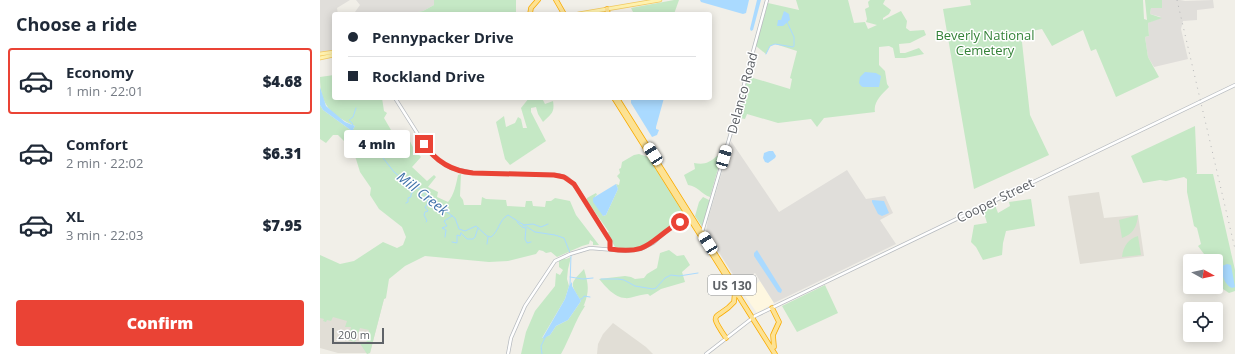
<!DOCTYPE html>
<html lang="en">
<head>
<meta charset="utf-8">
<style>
	body { margin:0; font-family:"Open Sans",sans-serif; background:#f2f2f3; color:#1f2937; height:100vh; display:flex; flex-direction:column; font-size:15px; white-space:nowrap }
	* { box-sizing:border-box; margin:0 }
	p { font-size:13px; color:#747a83 }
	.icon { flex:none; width:22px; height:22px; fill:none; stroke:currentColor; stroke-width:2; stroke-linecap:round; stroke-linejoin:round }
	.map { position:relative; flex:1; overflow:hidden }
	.panel { display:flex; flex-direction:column; background:#fff; width:320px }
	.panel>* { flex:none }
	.banner { position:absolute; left:12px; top:12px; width:380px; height:88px; border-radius:4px; box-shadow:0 2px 10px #0003; display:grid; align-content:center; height:88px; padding:0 16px; background:#fff }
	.needle { width:26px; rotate:98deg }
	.buttons { position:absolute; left:863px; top:254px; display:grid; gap:8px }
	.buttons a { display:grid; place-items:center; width:40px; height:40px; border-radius:4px; background:#fff; box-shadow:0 2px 10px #0003; font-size:20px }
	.scale { position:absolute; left:12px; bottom:10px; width:52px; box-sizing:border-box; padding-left:4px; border:2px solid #5f6368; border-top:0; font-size:11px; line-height:14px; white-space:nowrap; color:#5f6368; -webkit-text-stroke:3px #fff; paint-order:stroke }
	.end { position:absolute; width:18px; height:18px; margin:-9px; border:5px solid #ea4335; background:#fff; box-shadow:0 0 0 2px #fff }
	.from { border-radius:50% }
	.bubble { position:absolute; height:28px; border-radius:4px; background:#fff; box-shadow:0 2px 10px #0003; font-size:13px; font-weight:800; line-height:28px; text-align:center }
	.car { position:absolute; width:12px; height:24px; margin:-12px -6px; border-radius:5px; box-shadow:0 0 3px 1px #0007; background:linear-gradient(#fff 24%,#345 0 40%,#fff 0 76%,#345 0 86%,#fff 0) }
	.banner b { display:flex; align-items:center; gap:14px; height:38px; font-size:15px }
	.banner b+b { border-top:1px solid #e0e1e3 }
	.banner i { width:10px; height:10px; background:#1f2937 }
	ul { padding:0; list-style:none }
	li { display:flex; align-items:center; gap:12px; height:66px; margin:0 8px 6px; padding:0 8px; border:2px solid transparent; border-radius:4px }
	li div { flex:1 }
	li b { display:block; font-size:15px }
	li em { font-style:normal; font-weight:800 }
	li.on { border-color:#ea4335 }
	li>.icon { width:36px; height:36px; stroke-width:1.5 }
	h2 { padding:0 16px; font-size:18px; line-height:48px }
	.button { display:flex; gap:8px; margin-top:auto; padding:8px 16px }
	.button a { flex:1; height:46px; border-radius:4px; background:#ea4335; color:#fff; font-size:16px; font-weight:800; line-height:46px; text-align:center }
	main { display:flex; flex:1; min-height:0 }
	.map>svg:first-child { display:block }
	.commercial { fill:#fef7e0 }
	.industrial { fill:#e0deda }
	.education { fill:#e1ded6 }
	.green { fill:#c5e8c5 }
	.water { fill:#aadaff }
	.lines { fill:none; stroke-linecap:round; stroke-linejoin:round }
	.stream { stroke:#aadaff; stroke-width:1 }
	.secondary-casing { stroke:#b6babf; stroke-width:4 }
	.primary-casing { stroke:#f2c960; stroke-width:4.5 }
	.highway-casing { stroke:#f9ab00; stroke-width:5.5 }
	.secondary { stroke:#fff; stroke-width:2.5 }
	.primary { stroke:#fff2af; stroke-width:3 }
	.highway { stroke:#fde293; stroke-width:4 }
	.rail { stroke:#b6b7b8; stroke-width:1; stroke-dasharray:1 5; stroke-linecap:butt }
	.route { stroke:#ea4335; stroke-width:5 }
	.labels { text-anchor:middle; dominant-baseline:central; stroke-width:3; stroke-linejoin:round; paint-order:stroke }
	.shield { fill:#fff; stroke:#8f9295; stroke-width:1 }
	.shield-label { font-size:12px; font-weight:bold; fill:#5f6368 }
	.park-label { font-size:13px; fill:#348238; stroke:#fff }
	.street-label { font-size:13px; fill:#5f6368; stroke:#fff }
	.water-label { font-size:14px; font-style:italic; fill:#4174aa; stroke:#fff }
</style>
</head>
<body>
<main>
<section class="panel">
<h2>Choose a ride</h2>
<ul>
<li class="on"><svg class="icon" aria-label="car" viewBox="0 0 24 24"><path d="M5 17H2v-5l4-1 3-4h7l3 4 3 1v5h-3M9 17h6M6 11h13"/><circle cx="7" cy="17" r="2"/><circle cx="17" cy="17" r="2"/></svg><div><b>Economy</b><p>1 min · 22:01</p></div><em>$4.68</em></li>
<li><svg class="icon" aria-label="car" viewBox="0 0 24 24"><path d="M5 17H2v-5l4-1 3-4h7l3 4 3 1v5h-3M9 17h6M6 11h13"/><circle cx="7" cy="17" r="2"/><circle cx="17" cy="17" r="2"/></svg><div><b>Comfort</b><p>2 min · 22:02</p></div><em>$6.31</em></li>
<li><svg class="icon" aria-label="car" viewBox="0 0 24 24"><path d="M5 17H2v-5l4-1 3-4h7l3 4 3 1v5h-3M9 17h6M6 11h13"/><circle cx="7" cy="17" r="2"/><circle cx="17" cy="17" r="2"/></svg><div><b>XL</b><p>3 min · 22:03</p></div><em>$7.95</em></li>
</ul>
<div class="button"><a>Confirm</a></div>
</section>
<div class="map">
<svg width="915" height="354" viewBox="0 0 915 354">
	<rect width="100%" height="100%" fill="#f1efe8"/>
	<path class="commercial" d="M440,281l14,22 -17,10 -14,-20z"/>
	<path class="industrial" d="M0,0h30l-13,8 1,6h-4v36l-14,3z
		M36,0h78v5l-11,6 -10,2 -4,-1v2h-52l-2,-2 5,-7z
		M842,0h18l5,1 28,-1 1,8 -17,2v10l-14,1 -2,8 7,30 -34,8 -6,-10 -3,-20 4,-1 -1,-13 13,-6 -11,-3 1,-6z
		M411,141l48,71 68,-42 19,29 19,-3 8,17 -13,7 16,24 -122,59 -19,-30 -16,11 -33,-52 2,-13z"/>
	<path class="education" d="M779,192l5,26 34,-3 6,41 -64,8 -12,-68z
		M0,283l66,15 -2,1 -14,54h-32l-18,-5z
		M293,323l33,24 7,7h-56l1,-10 5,-10z"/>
	<path class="green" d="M114,0h82v14h-102l-1,-1 10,-2 11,-6z
		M354,0h5l-5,14h-40l-3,-6z
		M476,0h52l6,23 11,-1 3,7 9,-4 -11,-3 1,-3 -2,-10 4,-2 -1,-5 2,-2h15l-2,4 8,6 -2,4 -6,4v2l18,-9 6,10 -1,7 4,3 14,-1 2,5 -16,8 -11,1 1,9h5l14,-5 5,6 -19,4h-10l-2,-10 -4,-2 -10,1v18l6,6 2,13 2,3c-7,7 -16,15 -14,25l-51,6 -7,9 -6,-8 -33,4 -31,-9 -2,5 -5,-1 -3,12h-2l5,-18 -1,-1 8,-30 3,-4 40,12 2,-10 -2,-1 7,-27 -22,-7 -5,2 -4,8 -10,-8 12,-43 31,7z
		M650,0h173l1,19 3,1 -2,-20h17v8h-11l-1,6 12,4 -14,5 1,13 -4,1 3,20 11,20 -43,20 -20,-48 -5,2 -8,-21 -31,16 -10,-17 -21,4 9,82 19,40 -75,34 -31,-180 28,-4z
		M14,75v23h48l2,13 3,2 -3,5 7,12 -2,1 2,3c5,-3 8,-4 14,-2l9,17 7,8 -9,10 15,14 7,-6 2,2 -8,10 10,5 -1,5 11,5c6,-7 8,-17 10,-27l3,-1 -1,22 3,4 1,5h17l1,-8 4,2 20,1 1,6 18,1 1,-6h6l1,5 12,1 1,-6h5l4,-3 15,3 6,14 23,30h-6v-3l-3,-2 -1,4 -7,2 -25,11 -6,-5 -5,1 -3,-2 -4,-1 -3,4 -28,7 -19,1 -64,-6 -20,10 -16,13 -3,19 -2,1 -14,54 -3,1 -8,-12 7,2 3,-14 -9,-2 -5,14 -7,-2 3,-13h-6l2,-6 -14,-4 -2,4 -4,-1 -1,2 -3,-1 1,-2 -4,-1v-63l20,9 14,-3 29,-19 14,6 6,-3 3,-8 -4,-10 -23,-18 -9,-14 1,-7 -11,-16 -4,-13 -7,-13 -11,-11h-5l-7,8 -6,-4v-34l3,5 29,21 3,-5c-24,-11 -35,-21 -35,-49z
		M209,98h13l3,6 8,-3c2,12 -2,13 -10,21l-5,-8 -2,-7 -5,1v4l15,29 -36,24 -5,-6 -9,-37 8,-6 2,11 9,-4 3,-6 3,2 2,9h4l-6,-20z
		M875,126l2,47 -1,1h17l22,96v21l-6,2 -6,-4 -5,2 -2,-6v-24h-14l-2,-6 4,-1 -6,-8 3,-2 -4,-16 -3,-2 -7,-34v-13l-3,-2 -18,4 -6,-1 -17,3 -12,-27z
		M319,154l9,3 36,57 -1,3c-21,16 -40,38 -68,30l-8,-14 2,-1 -22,-31v-3l9,-5 1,2 -2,1 8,20 3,-1 12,-26 -2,-5 3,1 1,-5 -3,-4 3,-3 -1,-4 2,-1 1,-6 12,-7z
		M397,156l4,2 -11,39c-9,-3 -12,-11 -22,-12l-4,-10 11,-6 -1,-6c10,2 15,0 23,-7z
		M383,197l6,3 1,2 -7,26 -8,-12 4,-14z
		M711,199l4,27 -29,5 -3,12 -1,12 -19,5 -7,-13 -5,-5 3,-17 13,-2 -4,-13 12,-5 3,8 12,-7 -1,-4z
		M818,215c-1,12 -5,19 -16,23l-3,-18z
		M818,236l3,19 -19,2c1,-10 6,-18 16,-21z
		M349,250l8,6 7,-1 6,10 -8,7 3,10 -24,7 -11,7 -2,-2c-7,0 -18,5 -23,4 -10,0 -20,-12 -26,-19l26,-3 6,1 4,2 9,-1 3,-4 10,-6 3,-15z
		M251,257l-3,12 -1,10 2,7 -4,13 -23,39 8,-3 6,-9 12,-6 13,-19c-11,-18 -12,-16 3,-32 4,14 6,21 0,36h-1l2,1c-10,15 -15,32 -24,48h-40l5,-22 9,-21 20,-25 1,-13 4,2 3,-5 -4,-3v-6l5,-3 2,1z
		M505,285l13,28 -41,19 -15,-26z"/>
	<path class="water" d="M380,0h49l-3,13 -3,1 -42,-12z
		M437,0h4l-8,30 -2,1 -1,-2z
		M464,11l5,3 1,6 -7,6h-6l1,-6h3z
		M545,72l11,1 5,3 -2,11h-16l-2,-1 -2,-3 1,-6z
		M0,87l6,19 19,16 10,4 -3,5 -29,-21 -3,-5z
		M313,98h31l-8,29v2l3,1 -2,5 -5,2 -21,-34v-3z
		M449,151h4l3,5 -1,2 -7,5 -3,-1 -2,-4 1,-5z
		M296,184l2,5 -12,26 -3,1 -10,-14v-4z
		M552,200l12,1 5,12 -7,3 -4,-2 -6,-12z
		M437,250l23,37 2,3 -1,3 -3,-1 -24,-36v-3z
		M907,264l4,1 4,22 -3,1c-8,-3 -11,-15 -10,-22z
		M252,282v4l9,15 -13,19 -12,6 -6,9 -8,4 23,-40 4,-13z"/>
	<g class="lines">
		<path class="stream" d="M446,54l4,-8 5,-2 18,3 1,-1v-9l-7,-15
			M33,126l-1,-3 -3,-3 4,-3 3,-9
			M32,129l4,3 5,22c6,2 12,-2 19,0l14,18 17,14 9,3 8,9 27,20 4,11 6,2 11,-5 11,10 4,1c8,-6 8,-17 17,-22l27,17 20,3 9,3 7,17 -1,30
			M86,203l2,-1v-4l3,-1v-3l2,-2 2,-4
			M106,222l1,-1 -3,-6 1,-3 3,-1 -3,-4 2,-2 1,-6
			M197,222l5,5 4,1 -1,11 2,4 4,-1
			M203,225l10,-1 8,3 7,-3
			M141,233l6,6h6l2,-2 3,-9
			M125,237l1,-7 -4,-2 5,-2 -3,-5 8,-5
			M132,242l5,1v-8l3,1 1,-3
			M167,244l1,-7
			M250,277l13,2 10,-1
			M281,279h17l6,1 11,6 18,3 3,-1 9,-10 6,-3 8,1 19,-3
			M260,299h2l2,-3 6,1
			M222,354l-1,-8 5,-10"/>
		<defs>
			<path id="secondary" d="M75,98l31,49 12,13 13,8 22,5 85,2 9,3 9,9 34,54v8
				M382,232l30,-103 35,-129
				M188,354l3,-16 14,-32 30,-45 15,-7 20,-6 37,3 14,-2 12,-6 18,-16 18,-11
				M386,354l49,-38 480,-231"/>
			<path id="primary" d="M258,14l82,-14
				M0,54l14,-2
				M0,58l14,-3"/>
			<path id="highway" d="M236,0l8,14
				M287,9l1,5
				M210,14l1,-6 7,-8
				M294,98l161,256
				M297,98l115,183
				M452,308l7,14 -6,13 1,12
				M406,338c-20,-29 -8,-17 8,-36l1,-11"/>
		</defs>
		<use href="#secondary" class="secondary-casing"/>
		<use href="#primary" class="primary-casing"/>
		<use href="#highway" class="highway-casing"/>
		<use href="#secondary" class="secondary"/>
		<use href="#primary" class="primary"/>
		<use href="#highway" class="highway"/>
		<path class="rail" d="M857,0l58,249"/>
	</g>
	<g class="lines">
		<path class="route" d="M104,144c12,18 28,27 49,29l81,2 10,2 10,7 36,57v8c41,6 39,-9 70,-27"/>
	</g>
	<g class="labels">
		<rect class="shield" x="388" y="275" width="48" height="20" rx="3"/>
		<g class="shield-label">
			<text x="412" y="285">US 130</text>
		</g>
		<g class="park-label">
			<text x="665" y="35">Beverly National<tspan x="665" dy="15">Cemetery</tspan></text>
		</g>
		<g class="street-label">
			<text transform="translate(422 93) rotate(-75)">Delanco Road</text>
			<text transform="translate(675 200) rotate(-26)">Cooper Street</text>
		</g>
		<g class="water-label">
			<text transform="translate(103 193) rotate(38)">Mill Creek</text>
		</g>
	</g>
</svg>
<div class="buttons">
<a><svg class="needle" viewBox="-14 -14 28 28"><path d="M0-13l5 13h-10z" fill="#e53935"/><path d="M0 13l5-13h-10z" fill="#747a83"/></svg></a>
<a><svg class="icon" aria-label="locate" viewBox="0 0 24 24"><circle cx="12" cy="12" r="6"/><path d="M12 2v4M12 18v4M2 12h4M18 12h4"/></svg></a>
</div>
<div class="scale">200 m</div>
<i class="end from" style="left:360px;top:222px"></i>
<i class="end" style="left:104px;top:144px"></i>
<div class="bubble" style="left:24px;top:130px;width:66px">4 min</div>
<i class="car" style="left:333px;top:154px;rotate:327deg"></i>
<i class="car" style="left:404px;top:157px;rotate:16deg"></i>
<i class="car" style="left:388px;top:243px;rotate:328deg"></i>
<div class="banner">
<b><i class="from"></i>Pennypacker Drive</b>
<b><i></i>Rockland Drive</b>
</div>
</div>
</main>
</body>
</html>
